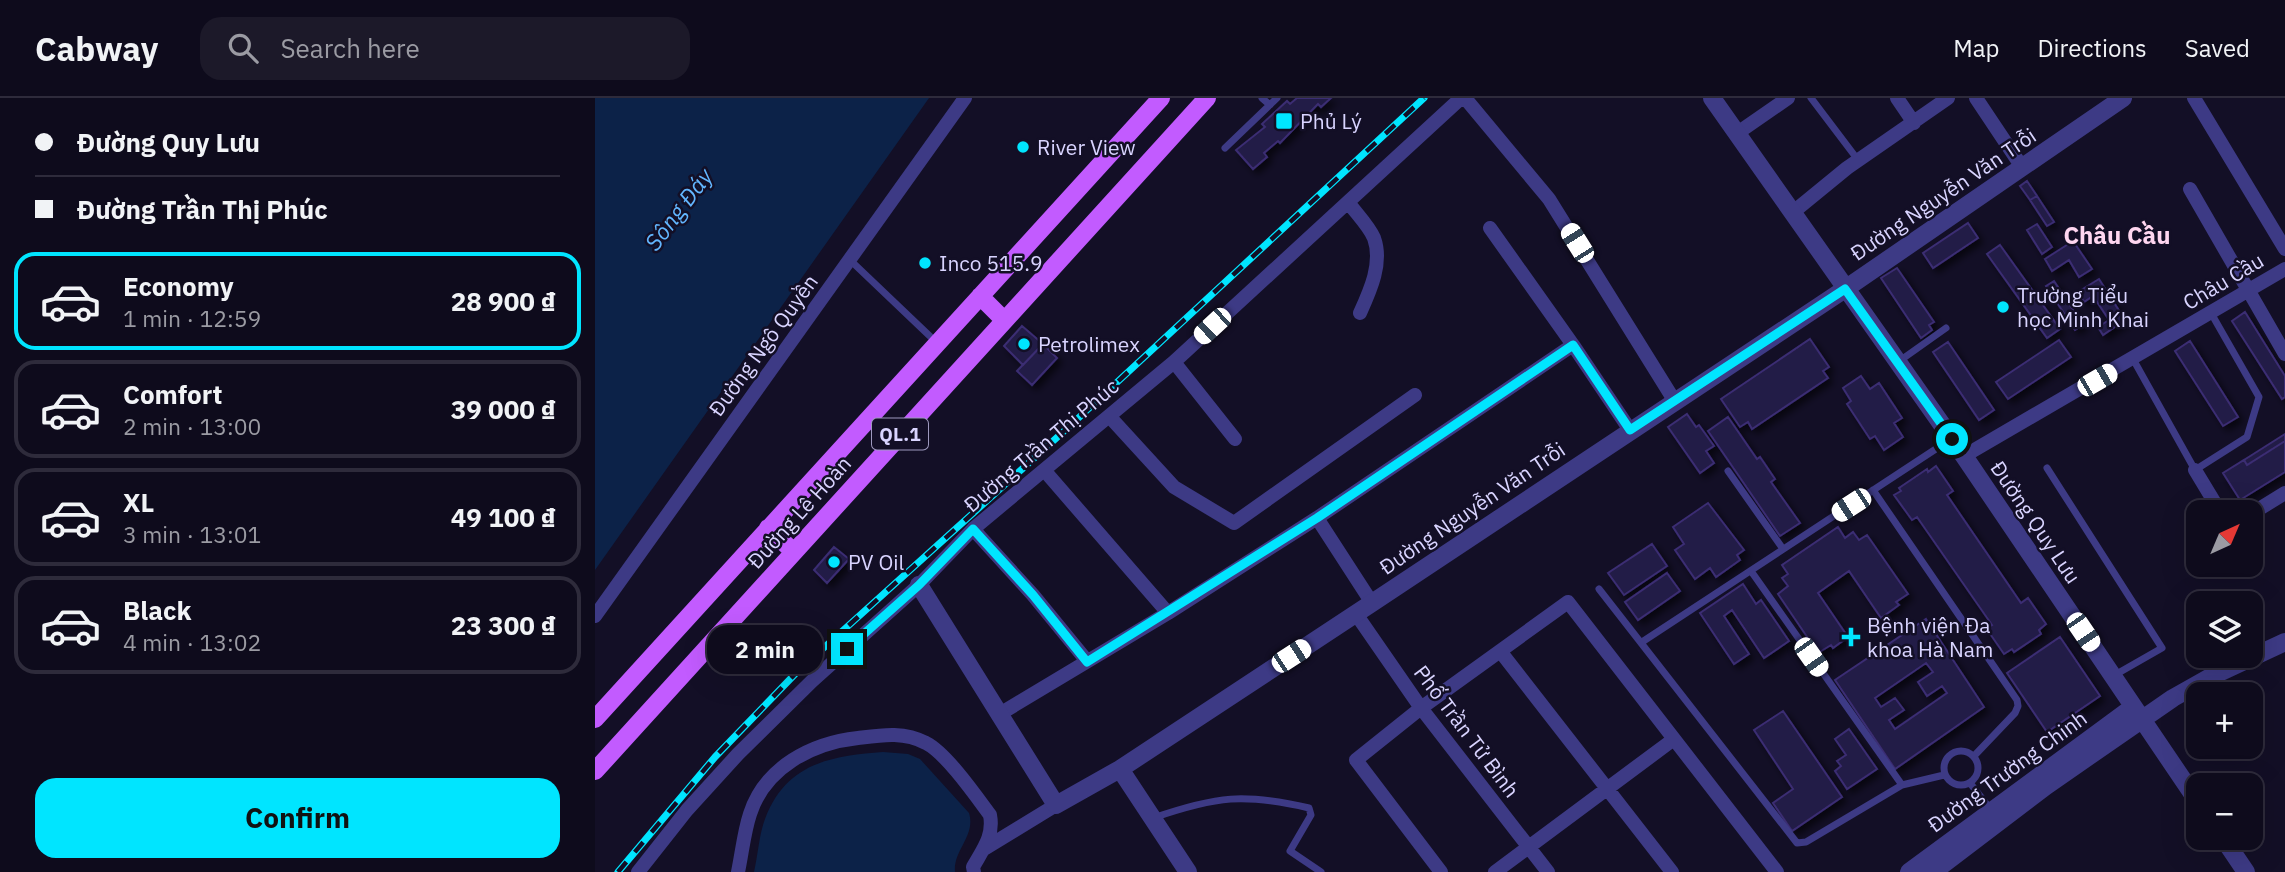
<!DOCTYPE html>
<html lang="en">
<head>
<meta charset="utf-8">
<style>
	body { margin:0; font-family:"IBM Plex Sans",sans-serif; background:#1c1929; color:#f1f3f6; height:100vh; display:flex; flex-direction:column; font-size:26px; white-space:nowrap }
	* { box-sizing:border-box; margin:0 }
	p { font-size:23px; color:#9b9ba3 }
	.icon { flex:none; width:38px; height:38px; fill:none; stroke:currentColor; stroke-width:2; stroke-linecap:round; stroke-linejoin:round }
	.map { position:relative; flex:1; overflow:hidden }
	.panel { display:flex; flex-direction:column; background:#0e0b1c; width:595px }
	.panel>* { flex:none }
	.top-card { display:grid; align-content:center; height:154px; padding:0 35px; background:#0e0b1c }
	.needle { width:46px; rotate:44deg }
	.fabs { position:absolute; left:1591px; top:402px; display:grid; gap:14px }
	.fabs a { display:grid; place-items:center; width:77px; height:77px; border-radius:14px; background:#0e0b1c; box-shadow:0 7px 28px #0002,0 0 0 2px #2e2b3b; font-size:35px }
	.end { position:absolute; width:32px; height:32px; margin:-16px; border:9px solid #00e5ff; background:#111; box-shadow:0 0 0 4px #111 }
	.from { border-radius:50% }
	.bubble { position:absolute; height:49px; border-radius:21px; background:#0e0b1c; box-shadow:0 7px 28px #0002,0 0 0 2px #2e2b3b; font-size:23px; font-weight:700; line-height:49px; text-align:center }
	.car { position:absolute; width:21px; height:42px; margin:-21px -10px; border-radius:9px; box-shadow:0 0 5px 2px #0007; background:linear-gradient(#fff 24%,#345 0 40%,#fff 0 76%,#345 0 86%,#fff 0) }
	.top-card b { display:flex; align-items:center; gap:24px; height:66px; font-size:26px }
	.top-card b+b { border-top:2px solid #2e2b3b }
	.top-card i { width:18px; height:18px; background:#f1f3f6 }
	ul { padding:0; list-style:none }
	li { display:flex; align-items:center; gap:21px; height:98px; margin:0 14px 10px; padding:0 21px; border:4px solid #2e2b3b; border-radius:21px }
	li div { flex:1 }
	li b { display:block; font-size:26px }
	li em { font-style:normal; font-weight:700 }
	li.current { border-color:#00e5ff }
	li>.icon { width:63px; height:63px; stroke-width:1.5 }
	.primary-button { display:flex; gap:14px; margin-top:auto; padding:14px 35px }
	.primary-button a { flex:1; height:80px; border-radius:21px; background:#00e5ff; color:#111; font-size:28px; font-weight:700; line-height:80px; text-align:center }
	header { display:flex; align-items:center; gap:42px; box-sizing:border-box; height:98px; padding:0 35px; background:#0e0b1c; border-bottom:2px solid #2e2b3b }
	header strong { font-size:33px }
	nav { display:flex; gap:38px; margin-inline-start:auto; font-size:24px }
	.search { width:490px; height:63px; background:#1c1929; display:flex; align-items:center; gap:18px; box-sizing:border-box; padding:0 24px; border-radius:21px; color:#9b9ba3; font-size:26px }
	main { display:flex; flex:1; min-height:0 }
	.map>svg:first-child { display:block }
	.water { fill:#0c2248 }
	.building { fill:#241b47; stroke:#3b2d73; stroke-width:2; fill-rule:evenodd; filter:url(#shadow) }
	.lines { fill:none; stroke-linecap:round; stroke-linejoin:round }
	.service { stroke:#3d3a85; stroke-width:7 }
	.minor { stroke:#3d3a85; stroke-width:14 }
	.tertiary { stroke:#3d3a85; stroke-width:18 }
	.primary { stroke:#c25bff; stroke-width:18 }
	.rail-casing { stroke:#00e5ff; stroke-width:7 }
	.rail { stroke:#130f26; stroke-width:4.5; stroke-dasharray:13; stroke-linecap:butt }
	.route { stroke:#00e5ff; stroke-width:9 }
	.poi-dot { fill:#00e5ff; stroke:#130f26; stroke-width:2.5 }
	.labels { text-anchor:middle; dominant-baseline:central; stroke-width:5; stroke-linejoin:round; paint-order:stroke }
	.shield { fill:#130f26; stroke:#9e99be; stroke-width:2 }
	.shield-label { font-size:19px; font-weight:bold; fill:#d9d4ff }
	.poi-label { font-size:21px; fill:#d9d4ff; stroke:#130f26; text-anchor:start }
	.street-label { font-size:21px; fill:#d9d4ff; stroke:#130f26 }
	.water-label { font-size:23px; font-style:italic; fill:#62b6ff; stroke:#130f26 }
	.quarter-label { font-size:24px; font-weight:bold; fill:#ffd6f0; stroke:#130f26 }
</style>
</head>
<body>
<header>
<strong>Cabway</strong>
<div class="search"><svg class="icon" aria-label="search" viewBox="0 0 24 24"><circle cx="10" cy="10" r="6"/><path d="M15 15l6 6"/></svg>Search here</div>
<nav><a>Map</a><a>Directions</a><a>Saved</a></nav>
</header>
<main>
<section class="panel">
<div class="top-card">
<b><i class="from"></i>Đường Quy Lưu</b>
<b><i></i>Đường Trần Thị Phúc</b>
</div>
<ul>
<li class="current"><svg class="icon" aria-label="car" viewBox="0 0 24 24"><path d="M5 17H2v-5l4-1 3-4h7l3 4 3 1v5h-3M9 17h6M6 11h13"/><circle cx="7" cy="17" r="2"/><circle cx="17" cy="17" r="2"/></svg><div><b>Economy</b><p>1 min · 12:59</p></div><em>28 900 ₫</em></li>
<li><svg class="icon" aria-label="car" viewBox="0 0 24 24"><path d="M5 17H2v-5l4-1 3-4h7l3 4 3 1v5h-3M9 17h6M6 11h13"/><circle cx="7" cy="17" r="2"/><circle cx="17" cy="17" r="2"/></svg><div><b>Comfort</b><p>2 min · 13:00</p></div><em>39 000 ₫</em></li>
<li><svg class="icon" aria-label="car" viewBox="0 0 24 24"><path d="M5 17H2v-5l4-1 3-4h7l3 4 3 1v5h-3M9 17h6M6 11h13"/><circle cx="7" cy="17" r="2"/><circle cx="17" cy="17" r="2"/></svg><div><b>XL</b><p>3 min · 13:01</p></div><em>49 100 ₫</em></li>
<li><svg class="icon" aria-label="car" viewBox="0 0 24 24"><path d="M5 17H2v-5l4-1 3-4h7l3 4 3 1v5h-3M9 17h6M6 11h13"/><circle cx="7" cy="17" r="2"/><circle cx="17" cy="17" r="2"/></svg><div><b>Black</b><p>4 min · 13:02</p></div><em>23 300 ₫</em></li>
</ul>
<div class="primary-button"><a>Confirm</a></div>
</section>
<div class="map">
<svg width="1690" height="774" viewBox="0 0 1690 774">
	<defs>
		<filter id="shadow"><feDropShadow dx="4.5" dy="4.5" stdDeviation="3.5" flood-color="#0009"/></filter>
	</defs>
	<rect width="100%" height="100%" fill="#130f26"/>
	<path class="water" d="M0,0h334l-334,472z
		M288,654l25,2 12,5 49,54c7,23 -16,37 -14,59h-201c4,-17 5,-37 11,-53 21,-56 66,-63 118,-67z"/>
	<path class="building" d="M702,0h34l-10,9 -3,-3 -38,39 -2,-2 -14,12 3,4 -14,12 -17,-19 29,-23 -3,-3 25,-23 3,3z
		M1432,83l10,15 -7,4 -10,-14z
		M1442,98l17,26 -7,4 -17,-26z
		M1373,125l10,15 -45,30 -10,-15z
		M1442,126l15,23 -10,7 -15,-24z
		M1478,143l19,28 -13,8 -10,-17 -17,11 -7,-12z
		M1405,147l60,84 -13,9 -60,-84z
		M1302,170l37,54 -5,3 3,5 -11,8 -40,-60z
		M1504,181l26,41 -22,15 -5,-8 11,-7 -16,-24 -9,6 -6,-10z
		M1459,183l29,44 -8,5 -29,-44z
		M1650,214l40,64v21l-3,2 -50,-78z
		M427,228l21,18 -20,21 -19,-19z
		M1215,241l19,28 -6,4 5,7 -76,51 -4,-7 -8,5 -19,-28z
		M1464,242l12,17 -63,42 -12,-17z
		M1595,243l48,76 -15,9 -48,-75z
		M1353,244l46,68 -15,10 -46,-68z
		M448,246l14,14 -25,27 -15,-14z
		M1266,278l9,13 9,-6 23,35 -8,5 9,14 -19,13 -9,-14 -5,3 -23,-35 4,-3 -8,-13z
		M1092,316l9,13 3,-2 15,21 -8,5 8,12 -14,10 -32,-46z
		M1133,319l29,42 3,-2 15,22 -4,3 29,41 -20,13 -72,-105z
		M1690,336v7l-38,24 -3,-5z
		M1690,343v31l-45,28 -17,-27 21,-13 3,5z
		M1341,368l17,25 -6,4 74,108 7,-5 18,26 -7,6 2,4 -27,18 -2,-3 -8,5 -18,-26 6,-3 -75,-108 -5,3 -18,-25 7,-4 -2,-3 28,-19 1,3z
		M1113,405l36,47 -7,5 3,5 -24,17 -6,-9 -15,11 -20,-29 9,-6 -11,-17z
		M1243,429l7,11 8,-6 6,8 8,-5 41,59 -12,8 3,3 -18,13 -32,-47 -31,22 30,44 -15,11 -2,-3 -13,8 -40,-59 10,-8 -6,-8 6,-4 -6,-9z
		M1057,446l15,22 -43,29 -16,-22z
		M239,449l15,12 -22,24 -13,-13z
		M1072,475l13,18 -42,29 -13,-18z
		M1148,486l13,20 5,-4 28,41 -25,17 -32,-48 -8,6 25,38 -15,10 -34,-51z
		M1331,521l58,88 -89,62 -60,-89zM1331,565l7,9 -15,10 9,14 15,-10 5,7 -52,36 -6,-9 15,-10 -9,-12 -14,9 -6,-9z
		M1465,539l40,59 -53,36 -40,-59z
		M1188,613l59,86 -50,34 -19,-28 20,-14 -39,-59z
		M1254,631l28,40 -30,20 -12,-18 6,-5 -4,-5 9,-6 -11,-16z"/>
	<g class="lines">
		<path class="service" d="M667,0l8,7
			M1216,0l47,62
			M630,50l52,-50
			M255,162l86,82
			M1538,261l62,111 52,-33 12,-40 -48,-84
			M1303,264l48,-34
			M1452,370l115,180 -49,28
			M1133,373l55,78
			M1278,392l144,210 1,6 -3,7 -41,43
			M1156,473l151,214
			M1004,491l198,254 9,-1 96,-57 42,-10
			M1047,544l309,-203
			M1349 670a17 17 0 1 1 34 0a17 17 0 1 1-34 0Z
			M1375,685l21,27
			M558,720c64,-22 91,-25 156,-10l2,7 -21,36 31,21"/>
		<path class="minor" d="M870,0l84,101 125,201
			M1302,0l17,25
			M1381,0l46,69
			M1599,0l91,151
			M1141,36l52,-36
			M1595,91l95,165
			M753,104c7,10 21,24 26,36 9,25 -4,53 -14,75
			M1197,115l55,-45 101,-70
			M895,130l83,117 57,85
			M579,264l61,77
			M514,318l65,71 60,36 181,-128
			M1369,358l321,-187
			M449,372l124,143
			M1600,372l26,43
			M1656,416l34,-21
			M722,420l55,85
			M378,431l60,66 54,66
			M761,516l65,94 127,164
			M0,518l370,-518
			M905,553l172,221
			M403,617l170,-102 149,-95 256,-173
			M389,751l72,-44
			M43,774l49,-62 51,-56 74,-73 107,-96 54,-56 201,-167 287,-264
			M143,774c4,-19 6,-40 12,-58 15,-47 62,-71 108,-76 23,-3 46,-7 68,5 20,10 50,53 64,72 4,21 -7,34 -17,52l1,5
			M846,774l-85,-112 65,-52 147,-106 209,270
			M900,774l179,-133"/>
		<path class="tertiary" d="M1117,0l252,358 234,346
			M324,487l137,220 64,-36 252,-166 473,-314 278,-191
			M525,671l68,103
			M1628,740l23,34
			M1314,774l224,-165
			M1338,774l113,-86 127,-88 39,-22 73,-34"/>
		<path class="primary" d="M385,198l24,24
			M173,430l25,23
			M0,621l566,-621
			M0,673l612,-673"/>
		<defs>
			<path id="rail" d="M23,774l97,-115 82,-85 276,-249 351,-325"/>
		</defs>
		<use href="#rail" class="rail-casing"/>
		<use href="#rail" class="rail"/>
	</g>
	<g class="lines">
		<path class="route" d="M252,551l72,-64 54,-56 60,66 54,67 230,-144 256,-173 57,85 215,-141 107,150"/>
	</g>
	<g class="poi-dot">
		<rect x="680" y="14" width="18" height="18" rx="3.5"/>
		<circle cx="428" cy="49" r="7"/>
		<circle cx="330" cy="165" r="7"/>
		<circle cx="1408" cy="209" r="7"/>
		<circle cx="429" cy="246" r="7"/>
		<circle cx="239" cy="464" r="7"/>
		<path d="M1252.5 528.5h7v7h7v7h-7v7h-7v-7h-7v-7h7z"/>
	</g>
	<g class="labels">
		<rect class="shield" x="277" y="320.5" width="56" height="31" rx="5"/>
		<g class="shield-label">
			<text x="305" y="336">QL.1</text>
		</g>
		<g class="poi-label">
			<text x="705" y="23">Phủ Lý</text>
			<text x="442" y="49">River View</text>
			<text x="344" y="165">Inco 515.9</text>
			<text x="1422" y="197">Trường Tiểu<tspan x="1422" dy="24">học Minh Khai</tspan></text>
			<text x="443" y="246">Petrolimex</text>
			<text x="253" y="464">PV Oil</text>
			<text x="1272" y="527">Bệnh viện Đa<tspan x="1272" dy="24">khoa Hà Nam</tspan></text>
		</g>
		<g class="street-label">
			<text transform="translate(1348 96) rotate(-34)">Đường Nguyễn Văn Trỗi</text>
			<text transform="translate(1628 183) rotate(-31)">Châu Cầu</text>
			<text transform="translate(168 247) rotate(-54)">Đường Ngô Quyền</text>
			<text transform="translate(446 347) rotate(-40)">Đường Trần Thị Phúc</text>
			<text transform="translate(877 410) rotate(-34)">Đường Nguyễn Văn Trỗi</text>
			<text transform="translate(204 414) rotate(-48)">Đường Lê Hoàn</text>
			<text transform="translate(1441 424) rotate(56)">Đường Quy Lưu</text>
			<text transform="translate(872 633) rotate(53)">Phố Trần Tử Bình</text>
			<text transform="translate(1412 673) rotate(-36)">Đường Trường Chinh</text>
		</g>
		<g class="water-label">
			<text transform="translate(83 111) rotate(-53)">Sông Đáy</text>
		</g>
		<g class="quarter-label">
			<text x="1522" y="137">Châu Cầu</text>
		</g>
	</g>
</svg>
<div class="fabs">
<a><svg class="needle" viewBox="-14 -14 28 28"><path d="M0-13l5 13h-10z" fill="#e53935"/><path d="M0 13l5-13h-10z" fill="#9b9ba3"/></svg></a>
<a><svg class="icon" aria-label="layers" viewBox="0 0 24 24"><path d="M12 4l9 5-9 5-9-5zM3 14l9 5 9-5"/></svg></a>
<a>+</a>
<a>−</a>
</div>
<i class="end from" style="left:1357px;top:341px"></i>
<i class="end" style="left:252px;top:551px"></i>
<div class="bubble" style="left:112px;top:527px;width:116px">2 min</div>
<i class="car" style="left:982px;top:145px;rotate:328deg"></i>
<i class="car" style="left:617px;top:228px;rotate:227deg"></i>
<i class="car" style="left:1502px;top:282px;rotate:60deg"></i>
<i class="car" style="left:1256px;top:407px;rotate:237deg"></i>
<i class="car" style="left:1488px;top:534px;rotate:146deg"></i>
<i class="car" style="left:696px;top:558px;rotate:57deg"></i>
<i class="car" style="left:1216px;top:559px;rotate:145deg"></i>
</div>
</main>
</body>
</html>
